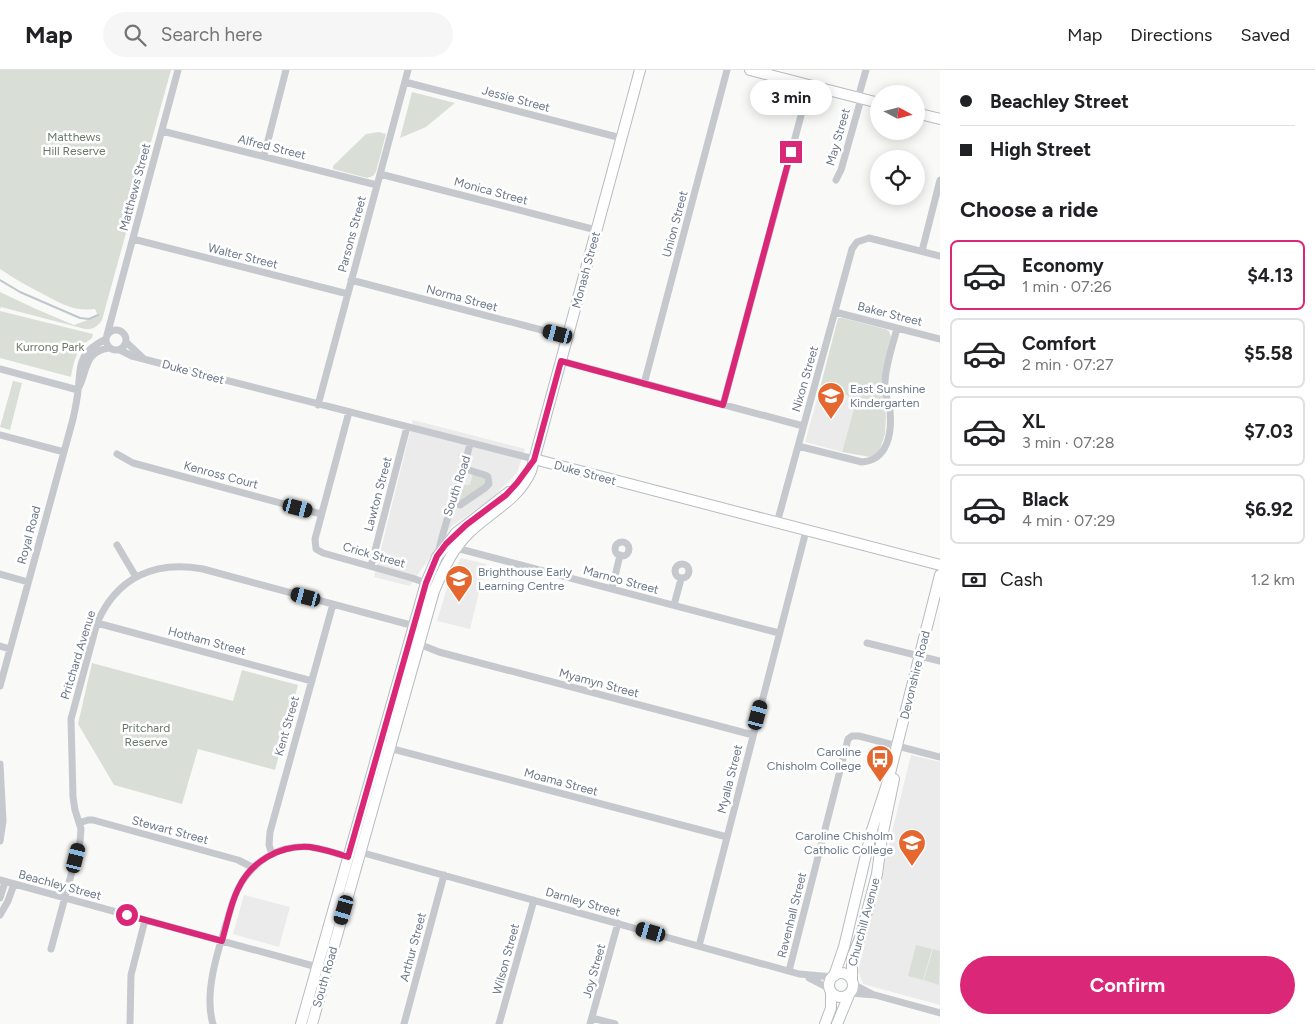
<!DOCTYPE html>
<html lang="en">
<head>
<meta charset="utf-8">
<style>
	body { margin:0; font-family:Figtree,sans-serif; background:#f6f6f6; color:#202124; height:100vh; display:flex; flex-direction:column; font-size:19px; white-space:nowrap }
	* { box-sizing:border-box; margin:0 }
	p { font-size:16px; color:#757577 }
	.icon { flex:none; width:28px; height:28px; fill:none; stroke:currentColor; stroke-width:2; stroke-linecap:round; stroke-linejoin:round }
	.map { position:relative; flex:1; overflow:hidden }
	.details { display:flex; flex-direction:column; background:#fff; width:375px }
	.details>* { flex:none }
	.hud { display:grid; align-content:center; height:110px; padding:0 20px; background:#fff }
	.needle { width:32px; rotate:97deg }
	.controls { position:absolute; left:870px; top:15px; display:grid; gap:10px }
	.controls a { display:grid; place-items:center; width:55px; height:55px; border-radius:50%; background:#fff; box-shadow:0 2px 12px #0003; font-size:25px }
	.end { position:absolute; width:22px; height:22px; margin:-11px; border:6px solid #db2777; background:#fff; box-shadow:0 0 0 2px #fff }
	.from { border-radius:50% }
	.bubble { position:absolute; height:35px; border-radius:18px; background:#fff; box-shadow:0 2px 12px #0003; font-size:16px; font-weight:700; line-height:35px; text-align:center }
	.car { position:absolute; width:15px; height:30px; margin:-15px -8px; border-radius:6px; box-shadow:0 0 4px 1px #0007; background:linear-gradient(#222 24%,#8ab4d8 0 40%,#222 0 76%,#8ab4d8 0 86%,#222 0) }
	.hud b { display:flex; align-items:center; gap:18px; height:48px; font-size:19px }
	.hud b+b { border-top:1px solid #e0e0e0 }
	.hud i { width:12px; height:12px; background:#202124 }
	ul { padding:0; list-style:none }
	li { display:flex; align-items:center; gap:15px; height:70px; margin:0 10px 8px; padding:0 10px; border:2px solid #e0e0e0; border-radius:8px }
	li div { flex:1 }
	li b { display:block; font-size:19px }
	li em { font-style:normal; font-weight:700 }
	li.active { border-color:#db2777 }
	li>.icon { width:45px; height:45px; stroke-width:1.5 }
	h2 { padding:0 20px; font-size:22px; line-height:60px }
	.pay { display:flex; align-items:center; gap:12px; height:55px; padding:0 20px; font-size:19px }
	.pay p { margin-inline-start:auto }
	.action { display:flex; gap:10px; margin-top:auto; padding:10px 20px }
	.action a { flex:1; height:58px; border-radius:30px; background:#db2777; color:#fff; font-size:20px; font-weight:700; line-height:58px; text-align:center }
	header { display:flex; align-items:center; gap:30px; box-sizing:border-box; height:70px; padding:0 25px; background:#fff; border-bottom:1px solid #e0e0e0 }
	header strong { font-size:24px }
	nav { display:flex; gap:28px; margin-inline-start:auto; font-size:18px }
	.search { width:350px; height:45px; background:#f6f6f6; display:flex; align-items:center; gap:12px; box-sizing:border-box; padding:0 18px; border-radius:28px; color:#757577; font-size:19px }
	main { display:flex; flex:1; min-height:0 }
	.map>svg:first-child { display:block }
	.built { fill:#eaebea }
	.green { fill:#d9dfd6 }
	.lines { fill:none; stroke-linecap:round; stroke-linejoin:round }
	.stream { stroke:#bdc7cc; stroke-width:2 }
	.secondary-casing { stroke:#b7bcc1; stroke-width:12 }
	.street { stroke:#c5c8cc; stroke-width:7 }
	.secondary { stroke:#fff; stroke-width:10 }
	.route { stroke:#db2777; stroke-width:6 }
	.labels { text-anchor:middle; dominant-baseline:central; stroke-width:5; stroke-linejoin:round; paint-order:stroke }
	.street-label { font-size:12px; fill:#697788; stroke:#fff }
	.park-label { font-size:12px; fill:#667a64; stroke:#fff }
	.poi-label { font-size:12px; fill:#697788; stroke:#fff; text-anchor:start }
</style>
</head>
<body>
<header>
<strong>Map</strong>
<div class="search"><svg class="icon" aria-label="search" viewBox="0 0 24 24"><circle cx="10" cy="10" r="6"/><path d="M15 15l6 6"/></svg>Search here</div>
<nav><a>Map</a><a>Directions</a><a>Saved</a></nav>
</header>
<main>
<div class="map">
<svg width="940" height="954" viewBox="0 0 940 954">
	<rect width="100%" height="100%" fill="#f9faf7"/>
	<path class="built" d="M820,318l37,10 -15,54 -37,-10z
		M413,350l112,29 -8,24 -25,25 -40,28 -42,60 -36,-9z
		M461,488l25,6 -16,65 -33,-8 14,-46z
		M911,685l29,7v243l-77,-21 -5,-13z
		M244,825l46,12 -11,40 -46,-13z"/>
	<path class="green" d="M0,0h171l-69,250c-4,6 -9,10 -17,9l-84,-22 -1,2v-17l36,17 38,16 24,-9 -3,-7c-22,3 -35,-6 -54,-16 -14,-7 -28,-15 -41,-24z
		M412,22l43,11 -29,24 -26,11z
		M379,62l7,2 -10,38 -3,4 -6,2 -34,-9v-3l33,-32z
		M0,241l93,23 -1,4c-15,10 -18,22 -21,39l-71,-19z
		M838,248h5l42,11 4,2 2,6 -10,46 5,33 -1,18 -6,18 -9,5 -28,-5 15,-54 -37,-10z
		M13,311l9,2 -12,47 -10,-3z
		M473,403l12,5 1,5 -25,19 -4,-1 3,-11 5,-5h5z
		M92,593l141,38 9,-31 56,15 -23,85 -77,-21 -16,55 -68,-19 -36,-61z
		M916,875l16,4 -9,31 -15,-4z
		M933,879l7,2 -1,34 -15,-5z"/>
	<g class="lines">
		<path class="stream" d="M0,210l20,12 60,26 9,1 9,-4"/>
		<defs>
			<path id="secondary" d="M750,0l129,33
				M916,43l24,6
				M534,389l406,106
				M829 915a12 12 0 1 1 24 0a12 12 0 1 1-24 0Z
				M834,906l10,-29 28,-117 16,-49 52,-206
				M852,909v-21l8,-20 17,-64 5,-37 12,-58
				M301,954l125,-441 11,-26 19,-24 53,-41
				M312,954l122,-433c8,-19 16,-37 30,-53 22,-25 53,-35 67,-67l109,-401
				M825,954l6,-16v-16
				M837,954l12,-29"/>
		</defs>
		<use href="#secondary" class="secondary-casing"/>
		<path class="street" d="M405,12l216,56
			M858,28l8,-28
			M162,61l215,54
			M264,86l22,-86
			M380,104l216,56
			M836,110l5,-10 20,-71
			M133,169l215,55
			M922,181l18,-71
			M351,210l217,57
			M835,242l105,27
			M106 270a10 10 0 1 1 20 0a10 10 0 1 1-20 0Z
			M107,265l71,-265
			M126,272l17,16
			M120,280l12,6 23,6 379,97
			M561,291l242,65
			M0,299l78,21
			M644,314l83,-314
			M79,317c9,-18 5,-35 30,-39
			M318,335l90,-335
			M723,335l86,-319
			M349,342l-34,127 1,10 7,4 89,25 14,5
			M0,365l64,17
			M798,376l64,16c26,-2 30,-29 28,-51 -2,-10 -6,-20 -5,-30 1,-18 8,-36 12,-53
			M117,384l16,9 188,51
			M453,433l7,2 25,-17 4,-4 -1,-7 -3,-2 -23,-7
			M777,453l75,-274 5,-7 12,-4 71,18
			M615 479a7 7 0 1 1 14 0a7 7 0 1 1-14 0Z
			M117,475l19,32
			M456,478l323,85
			M438,484c8,-38 23,-73 32,-110
			M675 501a7 7 0 1 1 14 0a7 7 0 1 1-14 0Z
			M371,496l36,-139
			M0,504l28,8
			M612,519l8,-34
			M674,535l7,-26
			M97,553l215,58
			M867,573l73,18
			M419,574l20,8 314,83
			M0,576l10,3
			M0,616l73,-267c2,-9 4,-19 5,-28 3,-28 0,-38 28,-52
			M389,678l338,89
			M0,694l3,57 -3,20
			M79,753l9,-3h5l145,40 14,7
			M360,782l439,122 34,3
			M272,784l-3,-9 1,-13 63,-228
			M0,810l317,87
			M0,828l5,-16
			M0,845l8,-14 6,-17
			M699,876l107,-415
			M51,879l29,-107 1,-13 -6,-19 -2,-13 -2,-78 26,-96c20,-46 58,-63 106,-54l215,58
			M789,901l59,-232 4,-3h7l81,21
			M809,908l21,11
			M853,914l19,10
			M850,923l25,2 65,18
			M592,948l23,6
			M130,954l1,-49 14,-55
			M213,954c-11,-36 10,-87 20,-123 11,-33 40,-57 77,-54 13,2 26,6 38,10
			M404,954l40,-149
			M499,954l35,-124
			M590,954l28,-101"/>
		<use href="#secondary" class="secondary"/>
	</g>
	<g class="lines">
		<path class="route" d="M127,845l95,26c5,-17 8,-36 16,-52 13,-28 42,-44 72,-42 13,2 26,6 38,10l78,-274 11,-27 9,-12 20,-19 40,-30 11,-12 17,-23 27,-99 162,44 68,-253"/>
	</g>
	<defs>
		<symbol id="school-pin" viewBox="-11 -11 22 30"><path d="M0 17L-7.5 6A9.5 9.5 0 1 1 7.5 6Z" fill="#e3672e" stroke="#fff"/><path d="M0-5L7-2L0 1L-7-2ZM-4 1L0 2.5L4 1V4Q0 6-4 4Z" fill="#fff"/></symbol>
		<symbol id="bus-pin" viewBox="-11 -11 22 30"><path d="M0 17L-7.5 6A9.5 9.5 0 1 1 7.5 6Z" fill="#e3672e" stroke="#fff"/><path d="M-5-6H5V4H4V6H2V4H-2V6H-4V4H-5ZM-3.5-4V0h7V-4ZM-3.5 1.2v1.5H-2V1.2ZM2 1.2v1.5H3.5V1.2Z" fill="#fff"/></symbol>
	</defs>
	<g fill-rule="evenodd">
		<use href="#school-pin" x="815" y="310" width="32" height="43"/>
		<use href="#school-pin" x="443" y="493" width="32" height="43"/>
		<use href="#bus-pin" x="864" y="673" width="32" height="43"/>
		<use href="#school-pin" x="896" y="757" width="32" height="43"/>
	</g>
	<g class="labels">
		<g class="street-label">
			<text transform="translate(516 29) rotate(15)">Jessie Street</text>
			<text transform="translate(838 67) rotate(-74)">May Street</text>
			<text transform="translate(272 77) rotate(14)">Alfred Street</text>
			<text transform="translate(135 117) rotate(-75)">Matthews Street</text>
			<text transform="translate(491 121) rotate(15)">Monica Street</text>
			<text transform="translate(675 154) rotate(-75)">Union Street</text>
			<text transform="translate(352 164) rotate(-75)">Parsons Street</text>
			<text transform="translate(243 186) rotate(14)">Walter Street</text>
			<text transform="translate(586 200) rotate(-75)">Monash Street</text>
			<text transform="translate(462 228) rotate(15)">Norma Street</text>
			<text transform="translate(890 244) rotate(14)">Baker Street</text>
			<text transform="translate(193 302) rotate(15)">Duke Street</text>
			<text transform="translate(805 309) rotate(-74)">Nixon Street</text>
			<text transform="translate(585 403) rotate(15)">Duke Street</text>
			<text transform="translate(221 405) rotate(15)">Kenross Court</text>
			<text transform="translate(457 416) rotate(-72)">South Road</text>
			<text transform="translate(378 424) rotate(-75)">Lawton Street</text>
			<text transform="translate(29 465) rotate(-75)">Royal Road</text>
			<text transform="translate(374 485) rotate(16)">Crick Street</text>
			<text transform="translate(621 510) rotate(15)">Marnoo Street</text>
			<text transform="translate(207 571) rotate(15)">Hotham Street</text>
			<text transform="translate(78 585) rotate(-73)">Pritchard Avenue</text>
			<text transform="translate(915 605) rotate(-76)">Devonshire Road</text>
			<text transform="translate(599 613) rotate(15)">Myamyn Street</text>
			<text transform="translate(287 656) rotate(-74)">Kent Street</text>
			<text transform="translate(730 709) rotate(-76)">Myalla Street</text>
			<text transform="translate(561 712) rotate(15)">Moama Street</text>
			<text transform="translate(170 760) rotate(15)">Stewart Street</text>
			<text transform="translate(60 815) rotate(15)">Beachley Street</text>
			<text transform="translate(583 832) rotate(16)">Darnley Street</text>
			<text transform="translate(792 845) rotate(-76)">Ravenhall Street</text>
			<text transform="translate(864 852) rotate(-75)">Churchill Avenue</text>
			<text transform="translate(413 877) rotate(-75)">Arthur Street</text>
			<text transform="translate(506 889) rotate(-75)">Wilson Street</text>
			<text transform="translate(594 901) rotate(-74)">Joy Street</text>
			<text transform="translate(325 907) rotate(-74)">South Road</text>
		</g>
		<g class="park-label">
			<text x="74" y="67">Matthews<tspan x="74" dy="14">Hill Reserve</tspan></text>
			<text x="50" y="277">Kurrong Park</text>
			<text x="146" y="658">Pritchard<tspan x="146" dy="14">Reserve</tspan></text>
		</g>
		<g class="poi-label">
			<text x="850" y="319">East Sunshine<tspan x="850" dy="14">Kindergarten</tspan></text>
			<text x="478" y="502">Brighthouse Early<tspan x="478" dy="14">Learning Centre</tspan></text>
			<text x="861" y="682" text-anchor="end">Caroline<tspan x="861" dy="14">Chisholm College</tspan></text>
			<text x="893" y="766" text-anchor="end">Caroline Chisholm<tspan x="893" dy="14">Catholic College</tspan></text>
		</g>
	</g>
</svg>
<div class="controls">
<a><svg class="needle" viewBox="-14 -14 28 28"><path d="M0-13l5 13h-10z" fill="#e53935"/><path d="M0 13l5-13h-10z" fill="#757577"/></svg></a>
<a><svg class="icon" aria-label="locate" viewBox="0 0 24 24"><circle cx="12" cy="12" r="6"/><path d="M12 2v4M12 18v4M2 12h4M18 12h4"/></svg></a>
</div>
<i class="end from" style="left:127px;top:845px"></i>
<i class="end" style="left:791px;top:82px"></i>
<div class="bubble" style="left:750px;top:10px;width:82px">3 min</div>
<i class="car" style="left:558px;top:264px;rotate:285deg"></i>
<i class="car" style="left:298px;top:438px;rotate:105deg"></i>
<i class="car" style="left:306px;top:527px;rotate:285deg"></i>
<i class="car" style="left:758px;top:645px;rotate:15deg"></i>
<i class="car" style="left:76px;top:788px;rotate:14deg"></i>
<i class="car" style="left:344px;top:840px;rotate:196deg"></i>
<i class="car" style="left:651px;top:862px;rotate:286deg"></i>
</div>
<section class="details">
<div class="hud">
<b><i class="from"></i>Beachley Street</b>
<b><i></i>High Street</b>
</div>
<h2>Choose a ride</h2>
<ul>
<li class="active"><svg class="icon" aria-label="car" viewBox="0 0 24 24"><path d="M5 17H2v-5l4-1 3-4h7l3 4 3 1v5h-3M9 17h6M6 11h13"/><circle cx="7" cy="17" r="2"/><circle cx="17" cy="17" r="2"/></svg><div><b>Economy</b><p>1 min · 07:26</p></div><em>$4.13</em></li>
<li><svg class="icon" aria-label="car" viewBox="0 0 24 24"><path d="M5 17H2v-5l4-1 3-4h7l3 4 3 1v5h-3M9 17h6M6 11h13"/><circle cx="7" cy="17" r="2"/><circle cx="17" cy="17" r="2"/></svg><div><b>Comfort</b><p>2 min · 07:27</p></div><em>$5.58</em></li>
<li><svg class="icon" aria-label="car" viewBox="0 0 24 24"><path d="M5 17H2v-5l4-1 3-4h7l3 4 3 1v5h-3M9 17h6M6 11h13"/><circle cx="7" cy="17" r="2"/><circle cx="17" cy="17" r="2"/></svg><div><b>XL</b><p>3 min · 07:28</p></div><em>$7.03</em></li>
<li><svg class="icon" aria-label="car" viewBox="0 0 24 24"><path d="M5 17H2v-5l4-1 3-4h7l3 4 3 1v5h-3M9 17h6M6 11h13"/><circle cx="7" cy="17" r="2"/><circle cx="17" cy="17" r="2"/></svg><div><b>Black</b><p>4 min · 07:29</p></div><em>$6.92</em></li>
</ul>
<div class="pay"><svg class="icon" aria-label="cash" viewBox="0 0 24 24"><path d="M3 7h18v10H3z"/><circle cx="12" cy="12" r="2"/></svg>Cash<p>1.2 km</p></div>
<div class="action"><a>Confirm</a></div>
</section>
</main>
</body>
</html>
